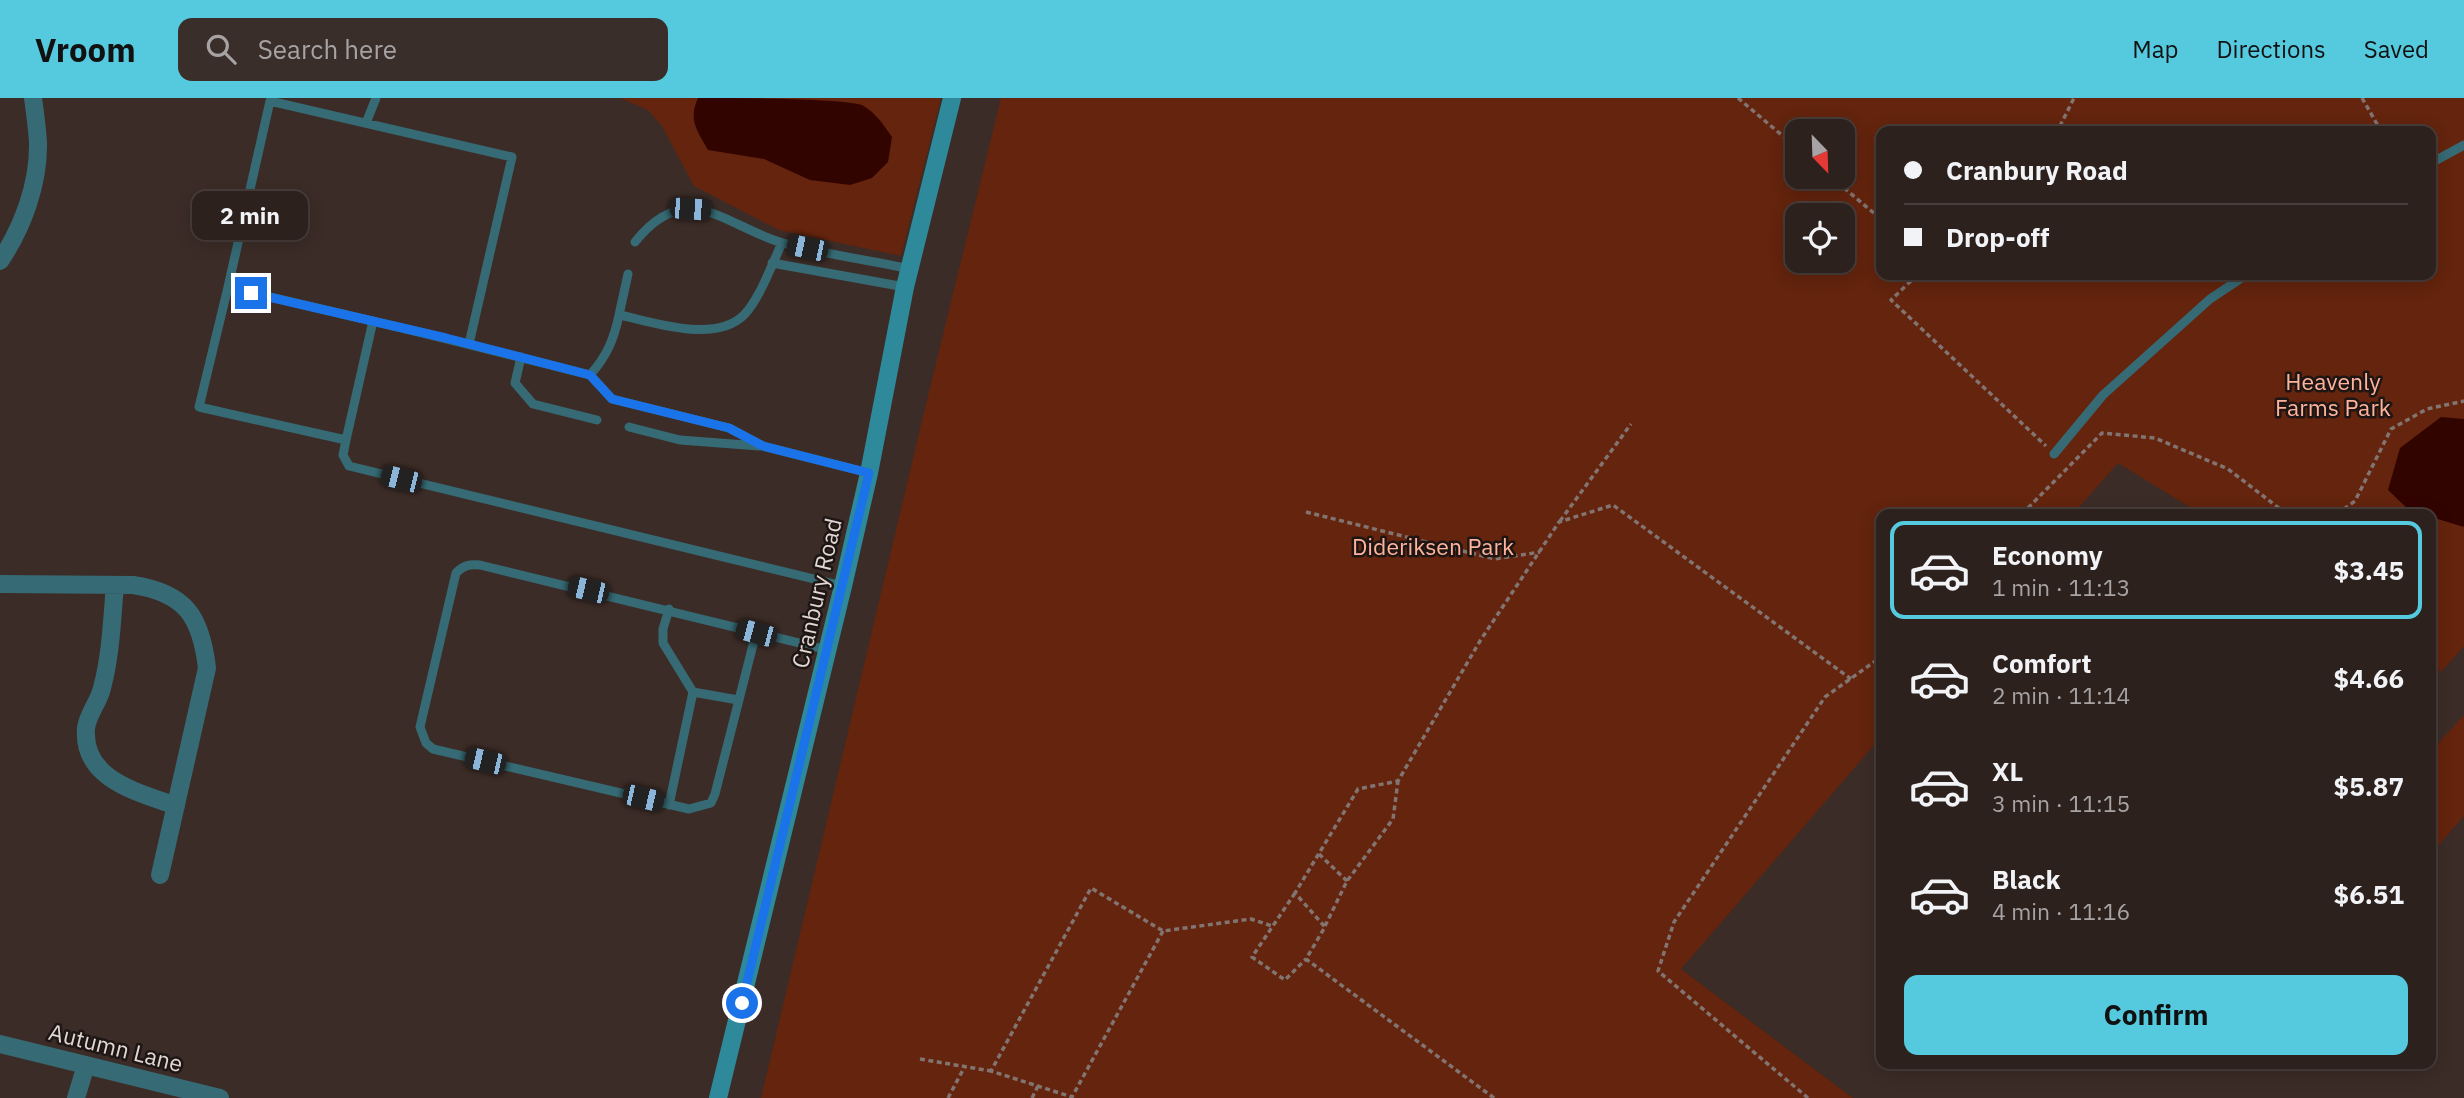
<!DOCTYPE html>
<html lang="en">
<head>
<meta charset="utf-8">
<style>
	body { margin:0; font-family:"IBM Plex Sans",sans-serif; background:#392e2a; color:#f1f3f6; height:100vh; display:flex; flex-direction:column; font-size:26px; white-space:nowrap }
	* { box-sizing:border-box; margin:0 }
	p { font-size:23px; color:#a7a3a4 }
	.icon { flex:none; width:38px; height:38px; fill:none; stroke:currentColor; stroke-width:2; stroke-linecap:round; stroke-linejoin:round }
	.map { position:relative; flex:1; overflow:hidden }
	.details { position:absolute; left:1876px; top:411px; width:560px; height:560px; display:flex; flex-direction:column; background:#2d211d; border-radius:14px; box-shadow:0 4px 18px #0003,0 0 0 2px #483e3b }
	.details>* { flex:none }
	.guide { position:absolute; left:1876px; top:28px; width:560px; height:154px; border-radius:14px; box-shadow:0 4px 18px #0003,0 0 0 2px #483e3b; display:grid; align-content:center; height:154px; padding:0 28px; background:#2d211d }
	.needle { width:46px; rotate:157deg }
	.fabs { position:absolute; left:1785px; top:21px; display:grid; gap:14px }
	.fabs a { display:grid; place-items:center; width:70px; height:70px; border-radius:14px; background:#2d211d; box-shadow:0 4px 18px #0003,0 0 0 2px #483e3b; font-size:35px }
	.end { position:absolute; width:32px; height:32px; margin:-16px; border:9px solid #1a73e8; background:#fff; box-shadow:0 0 0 4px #fff }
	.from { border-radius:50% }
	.bubble { position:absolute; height:49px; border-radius:14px; background:#2d211d; box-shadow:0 4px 18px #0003,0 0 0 2px #483e3b; font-size:23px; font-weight:700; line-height:49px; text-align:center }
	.car { position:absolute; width:21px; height:42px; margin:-21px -10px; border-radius:9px; box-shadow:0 0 5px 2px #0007; background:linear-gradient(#222 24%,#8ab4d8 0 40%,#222 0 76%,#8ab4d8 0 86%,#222 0) }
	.guide b { display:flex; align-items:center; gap:24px; height:66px; font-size:26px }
	.guide b+b { border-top:2px solid #483e3b }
	.guide i { width:18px; height:18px; background:#f1f3f6 }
	ul { padding:12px 0 0; list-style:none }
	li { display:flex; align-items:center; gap:21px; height:98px; margin:0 14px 10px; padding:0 14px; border:4px solid transparent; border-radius:14px }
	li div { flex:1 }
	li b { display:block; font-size:26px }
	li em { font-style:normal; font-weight:700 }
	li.active { border-color:#55cadf }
	li>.icon { width:63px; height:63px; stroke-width:1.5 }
	.button { display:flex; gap:14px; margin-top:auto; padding:14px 28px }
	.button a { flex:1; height:80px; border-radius:14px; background:#55cadf; color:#111; font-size:28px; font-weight:700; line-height:80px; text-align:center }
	header { display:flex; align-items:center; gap:42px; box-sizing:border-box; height:98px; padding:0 35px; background:#55cadf; color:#111 }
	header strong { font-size:33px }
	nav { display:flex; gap:38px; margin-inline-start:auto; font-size:24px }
	.search { width:490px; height:63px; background:#392e2a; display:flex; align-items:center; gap:18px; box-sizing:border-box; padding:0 24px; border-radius:14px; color:#a7a3a4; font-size:26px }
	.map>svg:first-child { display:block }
	.green { fill:#64240d; fill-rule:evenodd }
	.water { fill:#320400 }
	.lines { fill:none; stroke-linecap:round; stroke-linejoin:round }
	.path { stroke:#827470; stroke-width:3.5; stroke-dasharray:5 3.5; stroke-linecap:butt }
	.service { stroke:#366a74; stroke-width:9 }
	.minor { stroke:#366a74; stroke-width:18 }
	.secondary { stroke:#2e8a9a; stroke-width:18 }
	.route { stroke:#1a73e8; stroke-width:9 }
	.labels { text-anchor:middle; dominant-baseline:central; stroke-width:5; stroke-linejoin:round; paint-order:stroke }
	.park-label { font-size:23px; fill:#ffb39a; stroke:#1e1614 }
	.street-label { font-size:23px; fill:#e1d7d3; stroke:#1e1614 }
</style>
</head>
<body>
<header>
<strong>Vroom</strong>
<div class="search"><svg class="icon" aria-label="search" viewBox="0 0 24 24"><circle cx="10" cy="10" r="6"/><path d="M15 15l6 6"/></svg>Search here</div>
<nav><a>Map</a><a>Directions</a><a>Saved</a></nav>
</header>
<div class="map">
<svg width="2464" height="1000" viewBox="0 0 2464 1000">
	<rect width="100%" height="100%" fill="#3c2c27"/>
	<path class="green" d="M620,0h321l-40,158 -122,-26 -85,-44 -32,-60 -14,-16z
		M1001,0h1463v548l-23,26 -10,-7v-151h-230l-83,-51 -45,51h-192v223l-200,232 172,129h-1092l165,-694zM1797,33h46v46h-46zM1881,33h550v144h-550zM1797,117h46v46h-46z
		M2464,617v101l-27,31 -6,-5v-91z"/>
	<path class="water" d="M698,0c33,0 140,0 164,7 14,8 21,19 30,32l-4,25 -16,16 -22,7 -40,-5 -46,-21 -56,-9c-11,-20 -20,-30 -10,-52z
		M2441,319l23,2v108l-33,-10v-3l-21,-3 -22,-21 12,-42z"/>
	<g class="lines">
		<path class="path" d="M1738,0l59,50
			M2362,0l15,26 -5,7
			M2055,33l5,-5
			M2067,33l-7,-5 14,-28
			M1831,79l50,42
			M1917,177l-26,25 155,146
			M1306,414l189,47 45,-7
			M2022,416l80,-81 53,5 73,31 56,43 11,2
			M2337,416l18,-13 36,-72 36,-20 37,-8
			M1560,423l71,-97
			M1319,756l28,27
			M1295,795l-43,64 33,23 21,-21
			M1325,828l22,-45 46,-62 5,-38
			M1163,833l-91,166 -81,-26 100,-183 72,43 88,-12 21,7
			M920,961l71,12
			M948,1000l17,-32
			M1032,1000l6,-12
			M1494,1000l-188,-139 19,-32 -30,-34 63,-104 40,-8 82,-140 79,-119 54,-17 238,174
			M1808,1000l-150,-127 16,-49 151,-225 56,-40"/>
		<path class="service" d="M366,25l10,-25
			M2431,65l33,-18
			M635,144c53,-66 91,-15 148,1 41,11 85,17 127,26
			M772,165l133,24
			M628,176l-9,41c36,7 95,29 125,0 16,-17 28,-51 38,-72
			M228,189l-29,120 147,33 27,-119
			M469,246l43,-187 -242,-56 -42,186 195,46 167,42c17,-19 24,-36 29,-60
			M521,259l-6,26 18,21 64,16
			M590,277l22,24 117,29 34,18 106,27
			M629,329l51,13 79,6
			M346,342l-3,15 6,11 494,120
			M2054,356l49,-59 107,-96 36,-24
			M669,511l-6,20v14l30,49
			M756,535l-41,161 -4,9 -22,6 -256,-60 -7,-6 -6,-16 36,-154c8,-8 14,-9 24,-8l348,85
			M669,707l24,-113 45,8"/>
		<path class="minor" d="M0,163c23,-34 39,-78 38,-119 -1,-15 -3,-30 -5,-44
			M0,486l133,1c53,8 68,32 74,83l-47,207
			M115,487c-3,34 -4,69 -13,103 -3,14 -14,25 -16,40 -4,52 52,64 90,78
			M0,946l220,54
			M76,1000l10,-33"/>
		<path class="secondary" d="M718,1000l125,-512 26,-113 36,-186 47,-189"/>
	</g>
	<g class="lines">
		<path class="route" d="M251,195l195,45 144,37 22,24 117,29 34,18 106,27 -127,530"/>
	</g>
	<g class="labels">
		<g class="park-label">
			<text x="2333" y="283">Heavenly<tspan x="2333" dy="26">Farms Park</tspan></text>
			<text x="1433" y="448">Dideriksen Park</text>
		</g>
		<g class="street-label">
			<text transform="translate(816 495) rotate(-77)">Cranbury Road</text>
			<text transform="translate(116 949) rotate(14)">Autumn Lane</text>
		</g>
	</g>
</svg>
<div class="fabs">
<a><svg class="needle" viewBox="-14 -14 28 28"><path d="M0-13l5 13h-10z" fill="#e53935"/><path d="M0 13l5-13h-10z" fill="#a7a3a4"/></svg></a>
<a><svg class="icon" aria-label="locate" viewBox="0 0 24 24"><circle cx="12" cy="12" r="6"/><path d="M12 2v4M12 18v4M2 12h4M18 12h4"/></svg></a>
</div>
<i class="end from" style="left:742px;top:905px"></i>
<i class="end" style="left:251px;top:195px"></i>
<div class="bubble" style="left:192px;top:93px;width:116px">2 min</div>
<i class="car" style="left:690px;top:111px;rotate:94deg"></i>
<i class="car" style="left:807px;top:150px;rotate:282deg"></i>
<i class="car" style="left:401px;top:381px;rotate:284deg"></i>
<i class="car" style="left:588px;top:492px;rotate:283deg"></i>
<i class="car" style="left:756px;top:535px;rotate:285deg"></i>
<i class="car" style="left:485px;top:663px;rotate:283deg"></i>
<i class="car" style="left:643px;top:700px;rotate:103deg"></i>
<div class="guide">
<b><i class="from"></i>Cranbury Road</b>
<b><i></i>Drop-off</b>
</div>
<section class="details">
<ul>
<li class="active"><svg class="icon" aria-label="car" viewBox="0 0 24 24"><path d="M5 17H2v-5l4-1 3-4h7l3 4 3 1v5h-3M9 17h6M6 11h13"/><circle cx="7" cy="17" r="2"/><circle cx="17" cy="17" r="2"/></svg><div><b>Economy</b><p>1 min · 11:13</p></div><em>$3.45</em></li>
<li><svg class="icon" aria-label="car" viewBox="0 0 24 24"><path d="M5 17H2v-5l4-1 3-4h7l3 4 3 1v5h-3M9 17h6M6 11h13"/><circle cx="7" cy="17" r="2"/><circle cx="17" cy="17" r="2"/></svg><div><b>Comfort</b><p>2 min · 11:14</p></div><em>$4.66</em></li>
<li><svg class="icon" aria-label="car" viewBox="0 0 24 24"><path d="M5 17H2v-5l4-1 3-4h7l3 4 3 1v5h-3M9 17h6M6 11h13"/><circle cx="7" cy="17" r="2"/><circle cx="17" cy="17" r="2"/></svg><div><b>XL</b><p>3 min · 11:15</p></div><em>$5.87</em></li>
<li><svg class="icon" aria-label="car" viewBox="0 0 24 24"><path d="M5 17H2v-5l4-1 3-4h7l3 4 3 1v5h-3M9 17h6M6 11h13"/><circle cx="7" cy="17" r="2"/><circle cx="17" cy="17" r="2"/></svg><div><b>Black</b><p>4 min · 11:16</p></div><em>$6.51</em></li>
</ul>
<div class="button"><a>Confirm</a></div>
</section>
</div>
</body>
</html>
